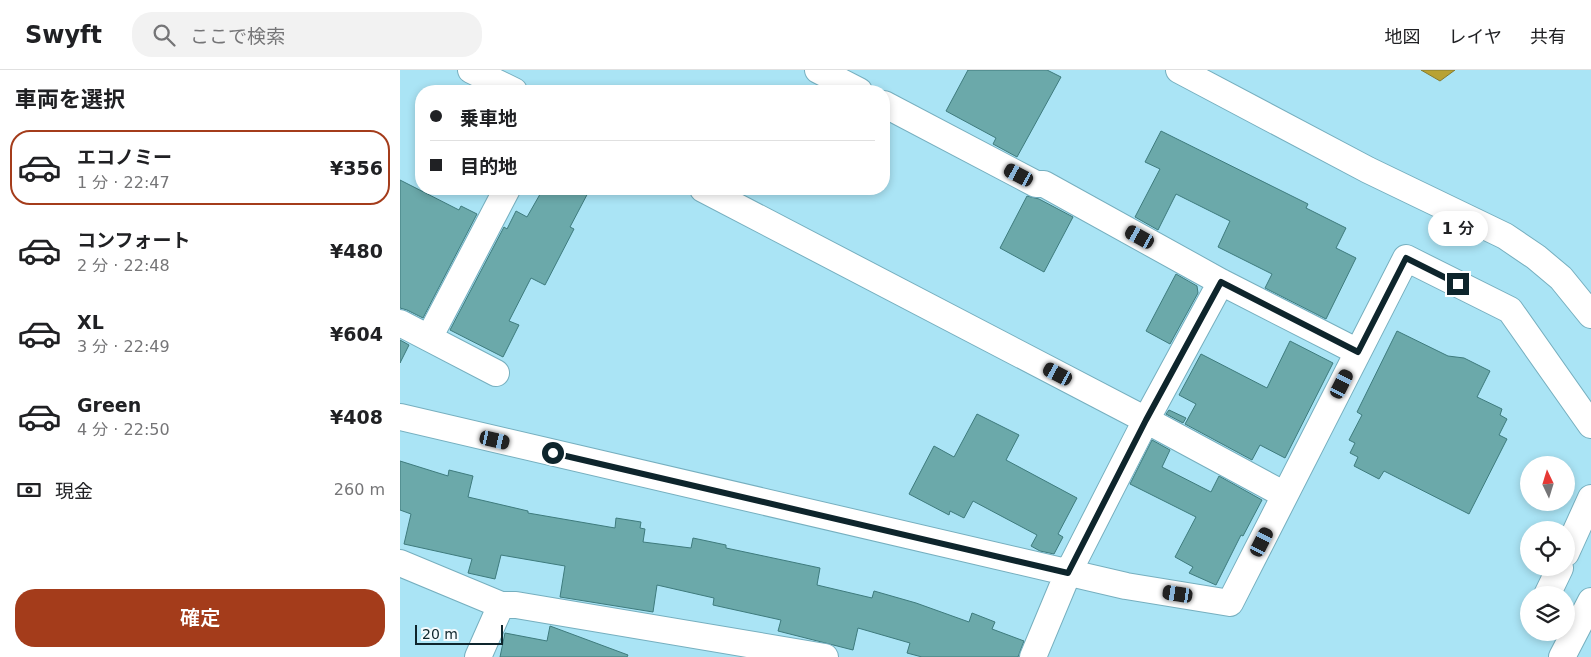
<!DOCTYPE html>
<html lang="ja">
<head>
<meta charset="utf-8">
<style>
	body { margin:0; font-family:"DejaVu Sans","Noto Sans JP",sans-serif; background:#f2f2f2; color:#202124; height:100vh; display:flex; flex-direction:column; font-size:19px; white-space:nowrap }
	* { box-sizing:border-box; margin:0 }
	p { font-size:16px; color:#757577 }
	.icon { flex:none; width:28px; height:28px; fill:none; stroke:currentColor; stroke-width:2; stroke-linecap:round; stroke-linejoin:round }
	.map { position:relative; flex:1; overflow:hidden }
	.sheet { display:flex; flex-direction:column; background:#fff; width:400px }
	.sheet>* { flex:none }
	.hud { position:absolute; left:15px; top:15px; width:475px; height:110px; border-radius:20px; box-shadow:0 2px 8px #0003; display:grid; align-content:center; height:110px; padding:0 15px; background:#fff }
	.needle { width:32px; rotate:356deg }
	.controls { position:absolute; left:1120px; top:386px; display:grid; gap:10px }
	.controls a { display:grid; place-items:center; width:55px; height:55px; border-radius:50%; background:#fff; box-shadow:0 2px 8px #0003; font-size:25px }
	.scale { position:absolute; left:15px; bottom:12px; width:88px; box-sizing:border-box; padding-left:5px; border:2px solid #0e252c; border-top:0; font-size:14px; line-height:18px; white-space:nowrap; color:#0e252c; -webkit-text-stroke:4px #f6fbfd; paint-order:stroke }
	.end { position:absolute; width:22px; height:22px; margin:-11px; border:6px solid #0e252c; background:#fff; box-shadow:0 0 0 2px #fff }
	.from { border-radius:50% }
	.bubble { position:absolute; height:35px; border-radius:18px; background:#fff; box-shadow:0 2px 8px #0003; font-size:16px; font-weight:600; line-height:35px; text-align:center }
	.car { position:absolute; width:15px; height:30px; margin:-15px -8px; border-radius:6px; box-shadow:0 0 4px 1px #0007; background:linear-gradient(#222 24%,#8ab4d8 0 40%,#222 0 76%,#8ab4d8 0 86%,#222 0) }
	.hud b { display:flex; align-items:center; gap:18px; height:48px; font-size:19px }
	.hud b+b { border-top:1px solid #e0e0e0 }
	.hud i { width:12px; height:12px; background:#202124 }
	ul { padding:0; list-style:none }
	li { display:flex; align-items:center; gap:15px; height:75px; margin:0 10px 8px; padding:0 5px; border:2px solid transparent; border-radius:20px }
	li div { flex:1 }
	li b { display:block; font-size:19px }
	li em { font-style:normal; font-weight:600 }
	li.selected { border-color:#a43c1b }
	li>.icon { width:45px; height:45px; stroke-width:1.5 }
	h2 { padding:0 15px; font-size:22px; line-height:60px }
	.pay { display:flex; align-items:center; gap:12px; height:55px; padding:0 15px; font-size:19px }
	.pay p { margin-inline-start:auto }
	.action { display:flex; gap:10px; margin-top:auto; padding:10px 15px }
	.action a { flex:1; height:58px; border-radius:20px; background:#a43c1b; color:#fff; font-size:20px; font-weight:600; line-height:58px; text-align:center }
	header { display:flex; align-items:center; gap:30px; box-sizing:border-box; height:70px; padding:0 25px; background:#fff; border-bottom:1px solid #e0e0e0 }
	header strong { font-size:24px }
	nav { display:flex; gap:28px; margin-inline-start:auto; font-size:18px }
	.search { width:350px; height:45px; background:#f2f2f2; display:flex; align-items:center; gap:12px; box-sizing:border-box; padding:0 18px; border-radius:20px; color:#757577; font-size:19px }
	main { display:flex; flex:1; min-height:0 }
	.map>svg:first-child { display:block }
	.water { fill:#b8a233; stroke:#857c31 }
	.building { fill:#6ba9aa; stroke:#3e7b7d }
	.lines { fill:none; stroke-linecap:round; stroke-linejoin:round }
	.street-casing { stroke:#76afbf; stroke-width:28 }
	.street { stroke:#fff; stroke-width:26 }
	.route { stroke:#0e252c; stroke-width:6 }
</style>
</head>
<body>
<header>
<strong>Swyft</strong>
<div class="search"><svg class="icon" aria-label="search" viewBox="0 0 24 24"><circle cx="10" cy="10" r="6"/><path d="M15 15l6 6"/></svg>ここで検索</div>
<nav><a>地図</a><a>レイヤ</a><a>共有</a></nav>
</header>
<main>
<section class="sheet">
<h2>車両を選択</h2>
<ul>
<li class="selected"><svg class="icon" aria-label="car" viewBox="0 0 24 24"><path d="M5 17H2v-5l4-1 3-4h7l3 4 3 1v5h-3M9 17h6M6 11h13"/><circle cx="7" cy="17" r="2"/><circle cx="17" cy="17" r="2"/></svg><div><b>エコノミー</b><p>1 分 · 22:47</p></div><em>¥356</em></li>
<li><svg class="icon" aria-label="car" viewBox="0 0 24 24"><path d="M5 17H2v-5l4-1 3-4h7l3 4 3 1v5h-3M9 17h6M6 11h13"/><circle cx="7" cy="17" r="2"/><circle cx="17" cy="17" r="2"/></svg><div><b>コンフォート</b><p>2 分 · 22:48</p></div><em>¥480</em></li>
<li><svg class="icon" aria-label="car" viewBox="0 0 24 24"><path d="M5 17H2v-5l4-1 3-4h7l3 4 3 1v5h-3M9 17h6M6 11h13"/><circle cx="7" cy="17" r="2"/><circle cx="17" cy="17" r="2"/></svg><div><b>XL</b><p>3 分 · 22:49</p></div><em>¥604</em></li>
<li><svg class="icon" aria-label="car" viewBox="0 0 24 24"><path d="M5 17H2v-5l4-1 3-4h7l3 4 3 1v5h-3M9 17h6M6 11h13"/><circle cx="7" cy="17" r="2"/><circle cx="17" cy="17" r="2"/></svg><div><b>Green</b><p>4 分 · 22:50</p></div><em>¥408</em></li>
</ul>
<div class="pay"><svg class="icon" aria-label="cash" viewBox="0 0 24 24"><path d="M3 7h18v10H3z"/><circle cx="12" cy="12" r="2"/></svg>現金<p>260 m</p></div>
<div class="action"><a>確定</a></div>
</section>
<div class="map">
<svg width="1191" height="587" viewBox="0 0 1191 587">
	<rect width="100%" height="100%" fill="#aae4f5"/>
	<path class="water" d="M1021,0h34l-15,11z"/>
	<path class="building" d="M568,0h79l14,7 -44,80 -24,-13 3,-6 -50,-27z
		M761,61l147,73 -2,4 40,20 -10,20 20,10 -30,61 -61,-31 7,-14 -54,-27 12,-26 -54,-27 -18,36 -23,-13 25,-48 -15,-7z
		M0,110l59,30 2,-4 16,8 -54,104 -16,-8 -7,-2z
		M143,119h47l-20,38 4,2 -29,56 -14,-7 -22,43 10,4 -16,32 -53,-27 54,-103 3,2 9,-18 11,6z
		M627,126l12,3 34,18 -29,55 -44,-24z
		M776,204l21,12 1,7 -28,51 -24,-13z
		M997,261l51,25 16,2 26,13 -13,26 25,12 -2,6 7,4 -8,16 8,4 -38,75 -85,-43 -5,8 -25,-13 4,-9 -8,-4 5,-10 -6,-3 13,-25 -5,-3z
		M0,270l9,5 -9,18z
		M890,271l43,22 -48,95 -25,-13 -8,15 -67,-36 11,-20 -17,-9 22,-41 66,34z
		M769,340l17,8 -3,5 -17,-9z
		M577,344l42,21 -13,25 71,38 -19,36 5,3 -9,17 -14,-3 -9,-5 6,-11 -64,-34 -9,17 -14,-7 -1,4 -40,-21 25,-48 20,11z
		M752,370l18,10 -8,17 49,25 8,-16 43,24 -19,36 -2,-1 -25,50 -27,-12 4,-6 -18,-10 21,-40 -66,-33z
		M0,391l48,15 1,-6 24,6 -5,21 60,14v2l87,15 1,-10 25,4 -1,6 5,1 -2,13 48,6 2,-10 33,7v3l94,20 -3,17 55,13 2,-7 42,12 53,19 3,-9 23,9 -3,7 32,12 -6,16h-96l-15,-4 3,-10 -52,-15 -5,22 -75,-19 3,-11 -68,-15 1,-7 -57,-13 -4,27 -93,-15 5,-31 -64,-11 -6,24 -27,-6 4,-14 -68,-15 7,-30 -11,-4z
		M150,556l78,29 -1,2h-127l5,-24 42,8z"/>
	<g class="lines">
		<defs>
			<path id="street" d="M71,0l43,21
				M418,0l41,21
				M779,0l189,100 137,66 31,21 25,21 30,37
				M484,34l152,80h8l177,98 137,70
				M303,119l443,231 139,75
				M0,253l96,50
				M29,268l78,-149
				M0,347l726,169 104,17 176,-345 104,52 81,115
				M1166,483l25,-55
				M0,493l101,42h15l309,52
				M1147,525l13,-27
				M78,587l23,-52
				M633,587l35,-84 78,-153 75,-138
				M1162,587l29,-56"/>
		</defs>
		<use href="#street" class="street-casing"/>
		<use href="#street" class="street"/>
	</g>
	<g class="lines">
		<path class="route" d="M153,383l515,120 78,-153 75,-138 137,70 48,-94 52,26"/>
	</g>
</svg>
<div class="controls">
<a><svg class="needle" viewBox="-14 -14 28 28"><path d="M0-13l5 13h-10z" fill="#e53935"/><path d="M0 13l5-13h-10z" fill="#757577"/></svg></a>
<a><svg class="icon" aria-label="locate" viewBox="0 0 24 24"><circle cx="12" cy="12" r="6"/><path d="M12 2v4M12 18v4M2 12h4M18 12h4"/></svg></a>
<a><svg class="icon" aria-label="layers" viewBox="0 0 24 24"><path d="M12 4l9 5-9 5-9-5zM3 14l9 5 9-5"/></svg></a>
</div>
<div class="scale">20 m</div>
<i class="end from" style="left:153px;top:383px"></i>
<i class="end" style="left:1058px;top:214px"></i>
<div class="bubble" style="left:1028px;top:141px;width:60px">1 分</div>
<i class="car" style="left:619px;top:105px;rotate:298deg"></i>
<i class="car" style="left:740px;top:167px;rotate:299deg"></i>
<i class="car" style="left:658px;top:304px;rotate:298deg"></i>
<i class="car" style="left:942px;top:314px;rotate:27deg"></i>
<i class="car" style="left:95px;top:370px;rotate:103deg"></i>
<i class="car" style="left:862px;top:472px;rotate:27deg"></i>
<i class="car" style="left:778px;top:524px;rotate:279deg"></i>
<div class="hud">
<b><i class="from"></i>乗車地</b>
<b><i></i>目的地</b>
</div>
</div>
</main>
</body>
</html>
